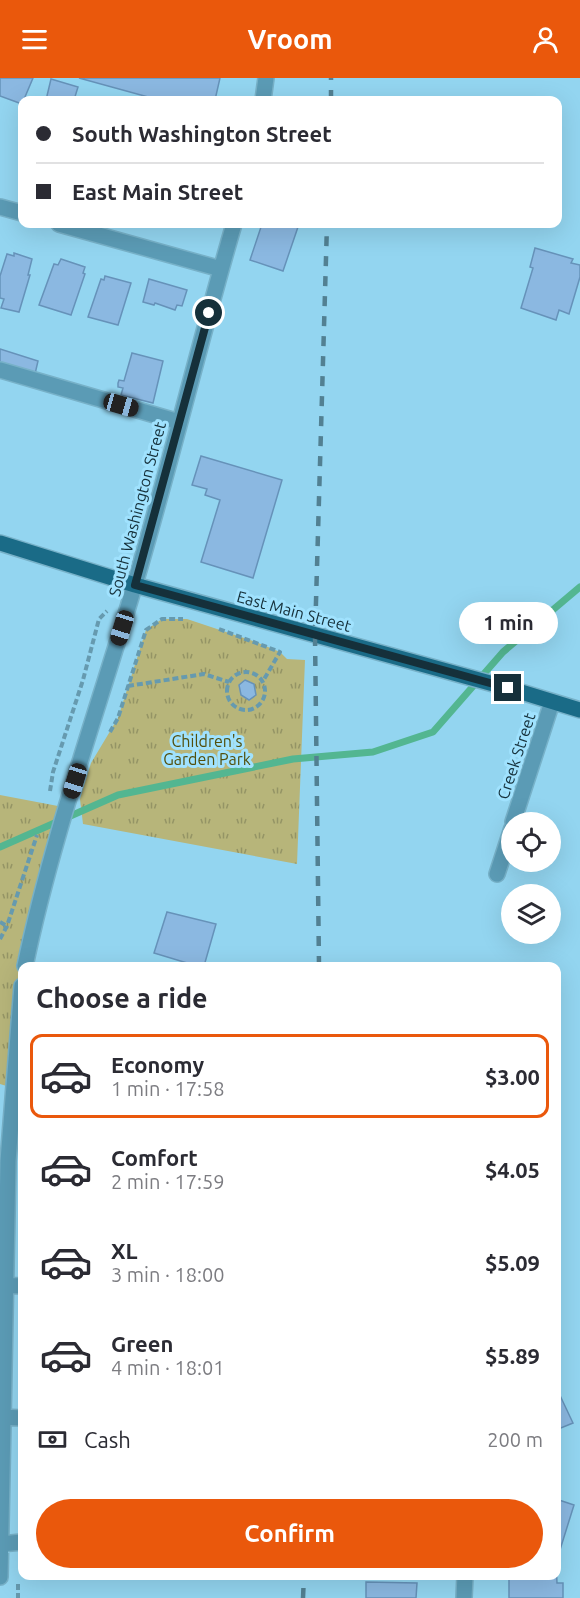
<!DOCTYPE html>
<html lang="en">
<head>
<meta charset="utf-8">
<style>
	body { margin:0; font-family:Ubuntu,sans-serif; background:#f7f7f7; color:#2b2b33; height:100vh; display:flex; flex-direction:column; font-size:22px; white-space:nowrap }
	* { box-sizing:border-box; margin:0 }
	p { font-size:20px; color:#7c7c81 }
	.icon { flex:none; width:33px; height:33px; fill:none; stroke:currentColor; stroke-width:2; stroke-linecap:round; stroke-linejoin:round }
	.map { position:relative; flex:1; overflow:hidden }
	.sheet { position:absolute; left:18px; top:884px; width:543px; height:618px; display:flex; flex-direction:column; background:#fff; border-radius:12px; box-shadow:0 6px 24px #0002 }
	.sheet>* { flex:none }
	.top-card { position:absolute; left:18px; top:18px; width:544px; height:132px; border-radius:12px; box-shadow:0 6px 24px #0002; display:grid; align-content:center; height:132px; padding:0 18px; background:#fff }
	.buttons { position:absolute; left:501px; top:734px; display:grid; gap:12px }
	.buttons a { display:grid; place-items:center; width:60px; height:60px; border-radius:50%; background:#fff; box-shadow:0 6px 24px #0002; font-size:30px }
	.end { position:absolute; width:27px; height:27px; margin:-14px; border:8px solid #15303a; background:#fff; box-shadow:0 0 0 3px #fff }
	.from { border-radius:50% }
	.bubble { position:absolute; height:42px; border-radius:21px; background:#fff; box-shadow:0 6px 24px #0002; font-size:20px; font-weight:700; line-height:42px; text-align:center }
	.car { position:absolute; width:18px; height:36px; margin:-18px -9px; border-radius:8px; box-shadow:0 0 4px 2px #0007; background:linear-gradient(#222 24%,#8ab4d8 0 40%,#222 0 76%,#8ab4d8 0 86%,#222 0) }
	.top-card b { display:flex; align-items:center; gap:21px; height:57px; font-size:22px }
	.top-card b+b { border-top:2px solid #e1e1e2 }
	.top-card i { width:15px; height:15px; background:#2b2b33 }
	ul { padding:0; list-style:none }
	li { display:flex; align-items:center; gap:18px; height:84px; margin:0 12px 9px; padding:0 6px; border:3px solid transparent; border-radius:12px }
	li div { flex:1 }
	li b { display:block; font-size:22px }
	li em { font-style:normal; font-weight:700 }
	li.on { border-color:#ea580c }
	li>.icon { width:54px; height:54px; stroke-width:1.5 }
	h2 { padding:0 18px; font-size:27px; line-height:72px }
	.pay { display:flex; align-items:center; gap:15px; height:66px; padding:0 18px; font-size:22px }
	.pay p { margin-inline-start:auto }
	.primary-button { display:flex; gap:12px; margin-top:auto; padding:12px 18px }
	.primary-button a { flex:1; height:69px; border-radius:36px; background:#ea580c; color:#fff; font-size:24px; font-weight:700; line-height:69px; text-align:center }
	header { display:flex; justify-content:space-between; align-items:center; height:78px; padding:0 18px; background:#ea580c; color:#fff; font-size:27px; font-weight:700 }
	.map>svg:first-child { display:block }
	.park { fill:url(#park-tufts) }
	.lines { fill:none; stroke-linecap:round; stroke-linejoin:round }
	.stream { stroke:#53b691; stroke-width:7 }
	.building { fill:#8bb8e1; stroke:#6692b9; stroke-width:1.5 }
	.minor-casing { stroke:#77b1c8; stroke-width:18 }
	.major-casing { stroke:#77b1c8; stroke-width:18 }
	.path { stroke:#669aaf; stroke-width:4; stroke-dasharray:6 3; stroke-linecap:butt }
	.minor { stroke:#5b9bb5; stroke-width:15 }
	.major { stroke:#1a6b87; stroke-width:15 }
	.rail { stroke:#528092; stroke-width:4.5; stroke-dasharray:10 10; stroke-linecap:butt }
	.route { stroke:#15303a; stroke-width:8 }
	.labels { text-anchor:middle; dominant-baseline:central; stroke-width:6; stroke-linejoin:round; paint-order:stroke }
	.street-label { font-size:16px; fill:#15303a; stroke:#a0e2fe }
	.park-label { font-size:16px; fill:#524f0c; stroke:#a0e2fe }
</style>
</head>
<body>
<header><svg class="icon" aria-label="menu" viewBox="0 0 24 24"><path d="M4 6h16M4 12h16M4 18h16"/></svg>Vroom<svg class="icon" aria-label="person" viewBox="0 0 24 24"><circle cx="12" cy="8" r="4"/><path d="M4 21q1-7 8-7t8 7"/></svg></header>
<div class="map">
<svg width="580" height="1520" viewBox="0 0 580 1520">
	<defs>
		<pattern id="park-tufts" width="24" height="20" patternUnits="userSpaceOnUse" patternTransform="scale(1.5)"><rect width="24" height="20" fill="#b7b57a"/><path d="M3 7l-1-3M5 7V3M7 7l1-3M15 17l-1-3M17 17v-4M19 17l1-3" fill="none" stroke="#949465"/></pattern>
	</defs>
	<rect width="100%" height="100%" fill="#93d5f0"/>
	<path class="park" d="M162,541h25l69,23 24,10 7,7 18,1 -8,204 -214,-40 -3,-25 11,-36 27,-45 28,-88z
		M0,717l58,11 -25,160h-11v63l-9,59 -13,-4z"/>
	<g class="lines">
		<path class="stream" d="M0,769l118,-52 175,-36 80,-7 60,-20 70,-80 77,-65"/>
	</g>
	<path class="building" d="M0,0h33l-11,26 -22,-8z
		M79,0h141l-5,22h-56z
		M51,1l27,8 -4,13h-28z
		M262,146h37l-16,47 -33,-11z
		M535,170l38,11 -2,4 9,2v12l-11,37 -10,-4 -3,10 -35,-12 12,-40 -3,-1z
		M14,175l18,6 -4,16h2l-11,37 -18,-4 3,-9 -4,-1v-22l7,-22 7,2z
		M61,181l24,8 -2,6 2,1 -14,41 -32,-10 15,-41 4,1z
		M105,198l26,7 -13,42 -30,-8 13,-38 3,1z
		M149,201l38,11 -5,16 -5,-1 -2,5 -20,-7 -1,2 -11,-3z
		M0,271l38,12 -3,13 -35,-11z
		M132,275l31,8 -10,42 -32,-8 2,-7 -5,-1v-4l1,-3 5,1z
		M201,378l81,24 -29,98 -52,-16 19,-62 -15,-5 2,-6 -15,-4z
		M245,602l9,4 2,11 -7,5 -8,-5 -2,-10z
		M167,834l49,12 -12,42h-7l-43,-13z
		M556,1309l17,36 -17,7z
		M556,1421l18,6 -15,48 -3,-1z
		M556,1483l1,22h6v15h-54v-23h47z
		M393,1497h25l-1,3z
		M366,1504l51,1 -1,15h-50z"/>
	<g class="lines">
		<defs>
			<path id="minor" d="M263,22l3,-22
				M0,129l22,6
				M59,146l162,45
				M0,292l179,52
				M513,744l39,-120
				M497,796l15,-46
				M25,888c27,-129 72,-253 109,-379 36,-121 65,-243 100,-363
				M0,1207l22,1
				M2,1339l20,1
				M1,1466l21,-2
				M0,1499l8,-416 14,-175
				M464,1520l1,-23"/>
			<path id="major" d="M0,465l135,42 373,103 72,22"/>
		</defs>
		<use href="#minor" class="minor-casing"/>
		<use href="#major" class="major-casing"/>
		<path class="path" d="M219,551l61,23 -17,29
			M227 613a19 19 0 1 1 38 0a19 19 0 1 1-38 0Z
			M128,608l76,-12 25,8
			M110,654l8,-14 28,-88 16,-11h21
			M50,713l3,-19 30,-92 16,-61 8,-8
			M0,844l7,4
			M0,861l7,-13 30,-91
			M18,1506v14"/>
		<use href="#minor" class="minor"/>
		<use href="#major" class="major"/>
		<path class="rail" d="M331,22v-22
			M319,888l-4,-330 12,-412
			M303,1520l1,-23"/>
	</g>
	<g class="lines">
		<path class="route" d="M209,235l-74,272 373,103"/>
	</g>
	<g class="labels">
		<g class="street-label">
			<text transform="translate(137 431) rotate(-75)">South Washington Street</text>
			<text transform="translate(294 533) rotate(15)">East Main Street</text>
			<text transform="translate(516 678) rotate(-72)">Creek Street</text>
		</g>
		<g class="park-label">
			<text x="207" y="663">Children's<tspan x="207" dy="18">Garden Park</tspan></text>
		</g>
	</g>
</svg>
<div class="buttons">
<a><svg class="icon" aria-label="locate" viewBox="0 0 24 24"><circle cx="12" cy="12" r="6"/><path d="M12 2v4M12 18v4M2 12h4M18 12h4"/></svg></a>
<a><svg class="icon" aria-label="layers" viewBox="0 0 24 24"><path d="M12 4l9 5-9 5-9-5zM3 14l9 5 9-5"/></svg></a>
</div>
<i class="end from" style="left:209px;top:235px"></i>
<i class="end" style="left:508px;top:610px"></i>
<div class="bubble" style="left:459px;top:524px;width:99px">1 min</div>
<i class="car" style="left:121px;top:327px;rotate:106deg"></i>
<i class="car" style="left:122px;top:550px;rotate:197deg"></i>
<i class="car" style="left:75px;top:703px;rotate:197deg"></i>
<div class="top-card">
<b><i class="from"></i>South Washington Street</b>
<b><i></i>East Main Street</b>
</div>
<section class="sheet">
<h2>Choose a ride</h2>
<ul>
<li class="on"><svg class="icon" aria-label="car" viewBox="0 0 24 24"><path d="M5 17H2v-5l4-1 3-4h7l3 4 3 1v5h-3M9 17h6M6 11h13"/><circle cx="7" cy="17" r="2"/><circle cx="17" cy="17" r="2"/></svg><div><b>Economy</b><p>1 min · 17:58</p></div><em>$3.00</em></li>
<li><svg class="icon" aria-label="car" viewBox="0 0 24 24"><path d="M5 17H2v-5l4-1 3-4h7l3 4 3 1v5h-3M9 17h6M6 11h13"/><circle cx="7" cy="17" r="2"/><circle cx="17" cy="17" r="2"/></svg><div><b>Comfort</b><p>2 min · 17:59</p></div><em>$4.05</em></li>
<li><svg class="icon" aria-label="car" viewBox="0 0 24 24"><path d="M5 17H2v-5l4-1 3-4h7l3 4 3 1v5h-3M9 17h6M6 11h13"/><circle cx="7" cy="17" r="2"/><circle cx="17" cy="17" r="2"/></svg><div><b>XL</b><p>3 min · 18:00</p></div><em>$5.09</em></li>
<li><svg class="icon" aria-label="car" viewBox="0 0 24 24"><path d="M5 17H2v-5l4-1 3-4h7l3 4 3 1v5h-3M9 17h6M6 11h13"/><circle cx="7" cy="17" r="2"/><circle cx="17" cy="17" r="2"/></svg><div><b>Green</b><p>4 min · 18:01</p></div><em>$5.89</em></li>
</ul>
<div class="pay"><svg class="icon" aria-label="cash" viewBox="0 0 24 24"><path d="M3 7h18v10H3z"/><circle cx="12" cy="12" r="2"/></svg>Cash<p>200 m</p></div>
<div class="primary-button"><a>Confirm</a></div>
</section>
</div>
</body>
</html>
